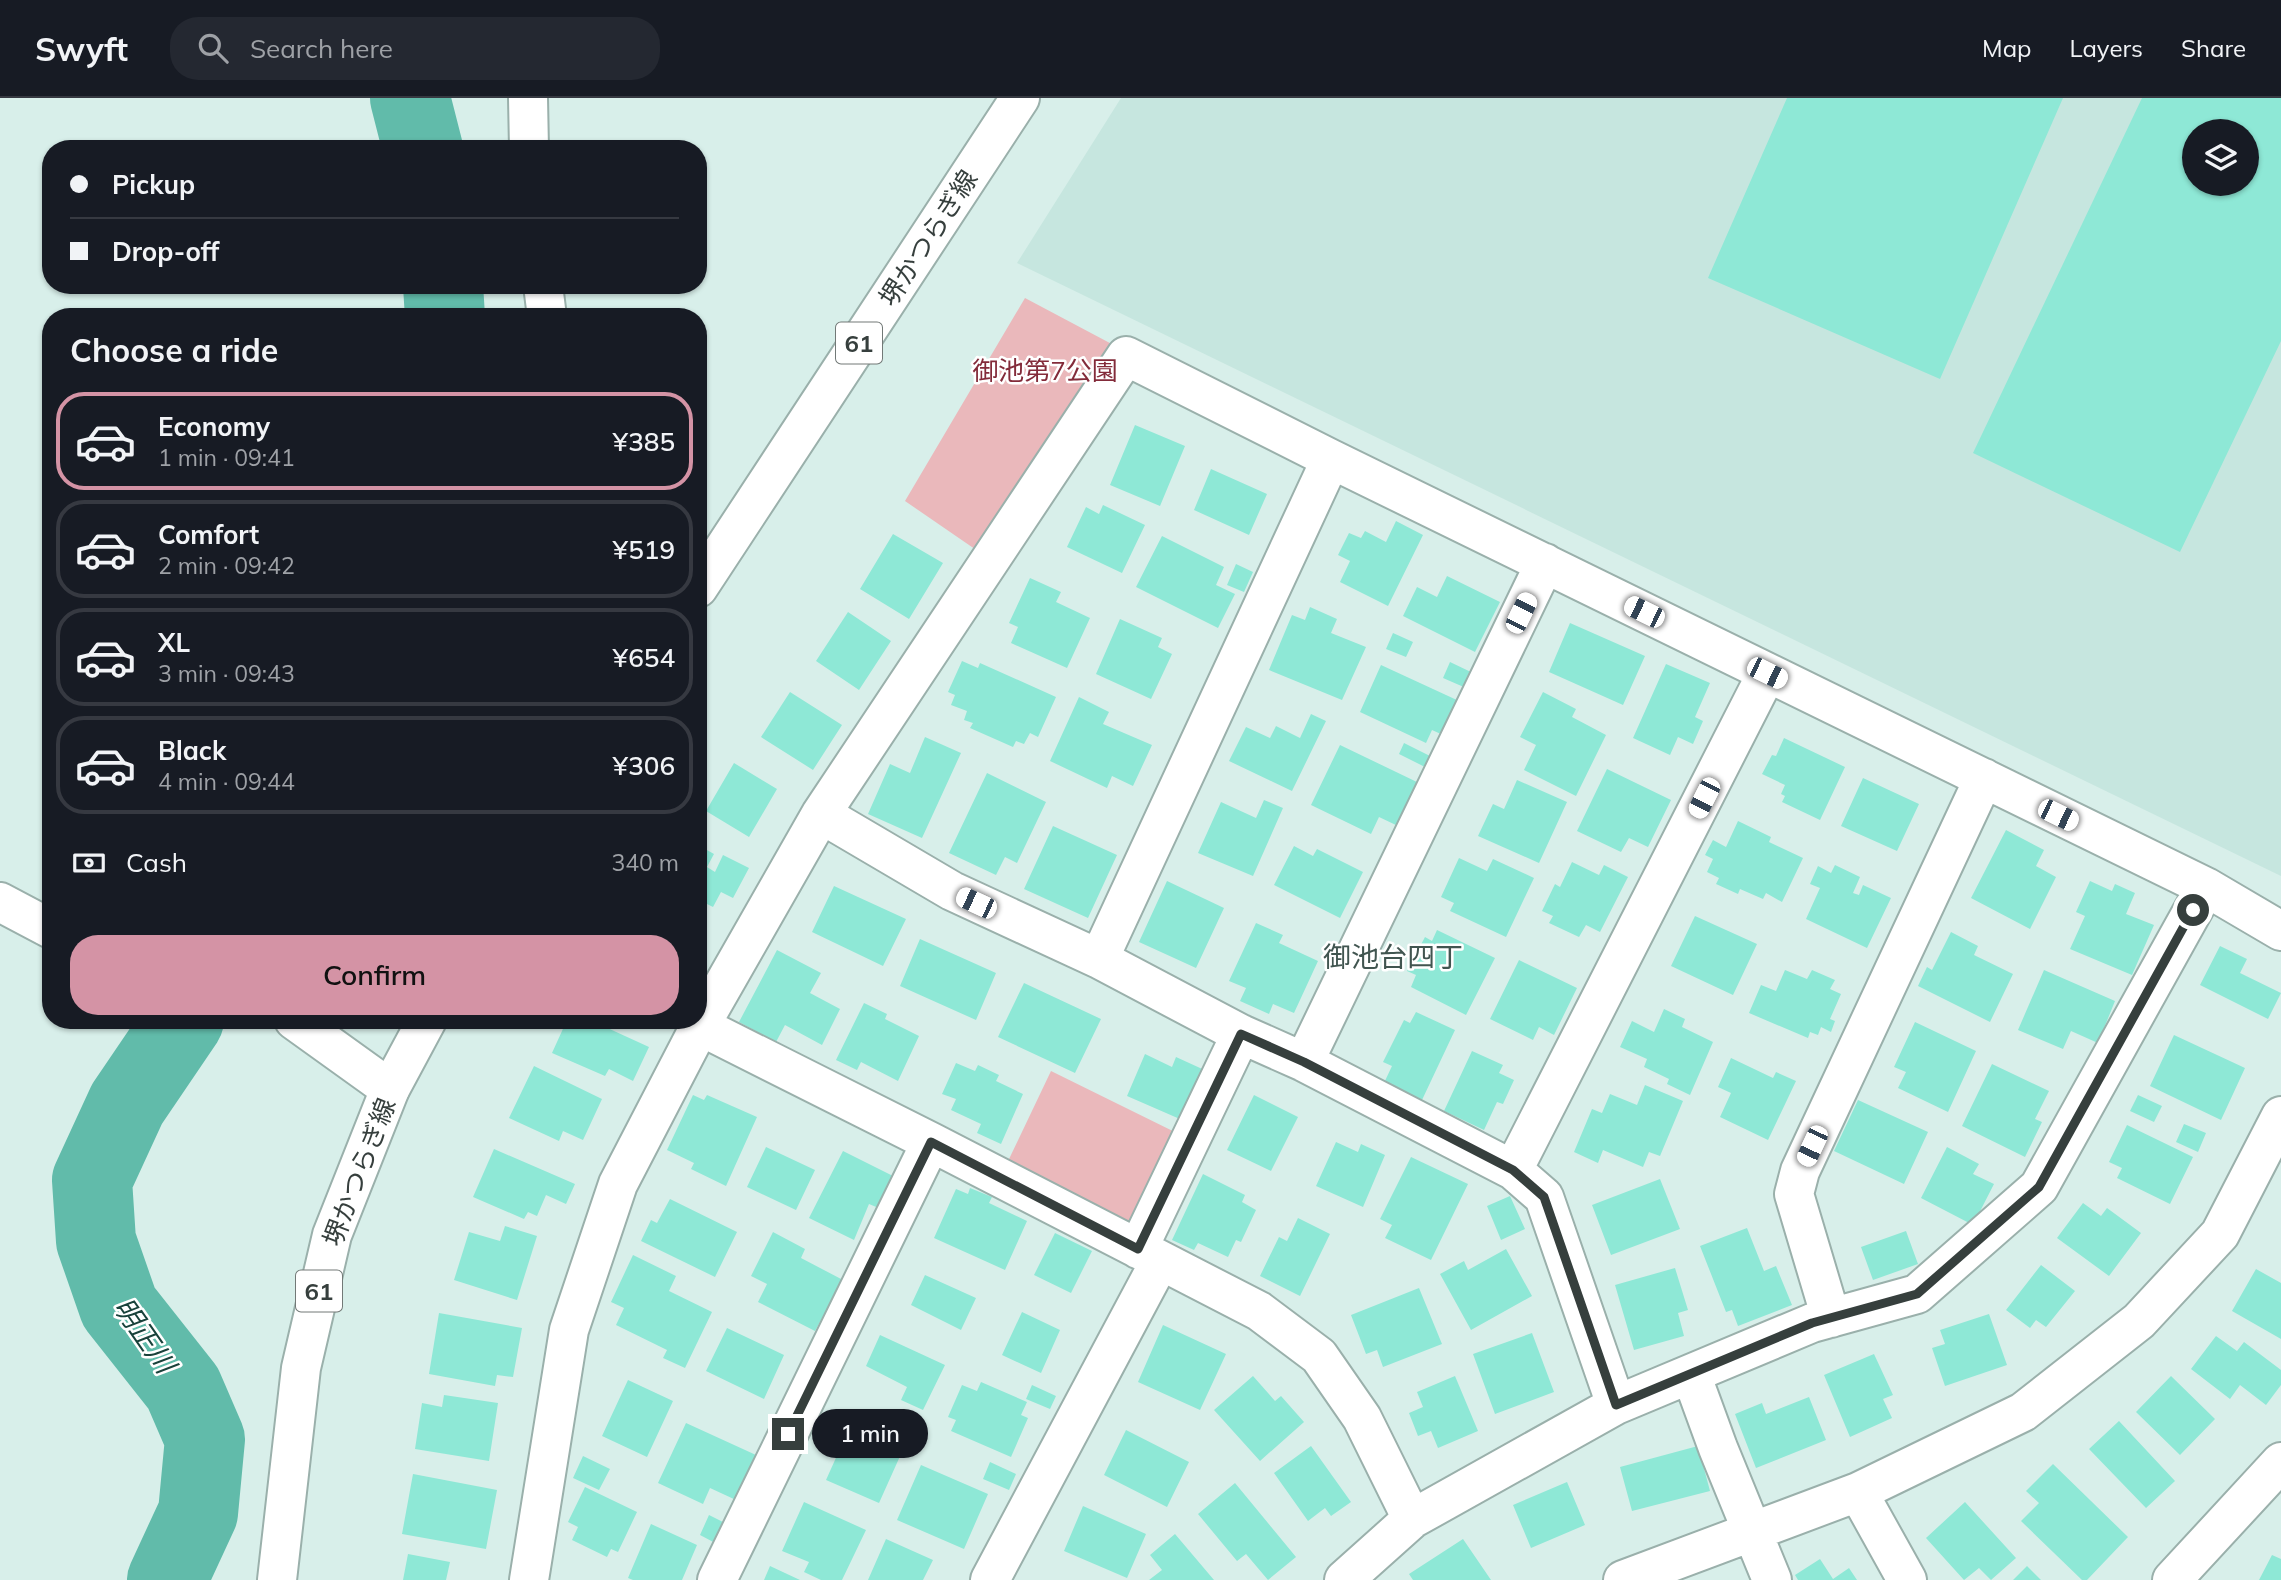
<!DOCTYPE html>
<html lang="en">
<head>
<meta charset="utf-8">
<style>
	body { margin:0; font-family:Mulish,"Noto Sans JP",sans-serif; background:#242831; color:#f1f3f6; height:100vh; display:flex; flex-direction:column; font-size:26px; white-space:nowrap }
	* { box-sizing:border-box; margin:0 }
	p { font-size:23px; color:#9ea1a6 }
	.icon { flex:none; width:38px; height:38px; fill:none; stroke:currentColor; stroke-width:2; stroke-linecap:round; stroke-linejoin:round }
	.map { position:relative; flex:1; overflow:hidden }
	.details { position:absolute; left:42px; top:210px; width:665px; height:721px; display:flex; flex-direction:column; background:#171b24; border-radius:28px; box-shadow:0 2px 5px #0004 }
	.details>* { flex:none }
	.guide { position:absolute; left:42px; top:42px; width:665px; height:154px; border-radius:28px; box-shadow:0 2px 5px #0004; display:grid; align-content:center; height:154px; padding:0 28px; background:#171b24 }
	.buttons { position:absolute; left:2182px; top:21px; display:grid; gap:14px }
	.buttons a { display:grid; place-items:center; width:77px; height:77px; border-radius:50%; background:#171b24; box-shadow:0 2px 5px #0004; font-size:35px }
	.end { position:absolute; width:32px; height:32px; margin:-16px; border:9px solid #363f3d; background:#fff; box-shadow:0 0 0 4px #fff }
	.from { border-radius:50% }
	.bubble { position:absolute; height:49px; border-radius:24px; background:#171b24; box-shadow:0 2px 5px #0004; font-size:23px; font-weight:600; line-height:49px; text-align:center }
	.car { position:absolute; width:21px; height:42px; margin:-21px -10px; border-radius:9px; box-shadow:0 0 5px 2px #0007; background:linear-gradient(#fff 24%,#345 0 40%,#fff 0 76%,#345 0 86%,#fff 0) }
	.guide b { display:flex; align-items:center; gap:24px; height:66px; font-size:26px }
	.guide b+b { border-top:2px solid #363941 }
	.guide i { width:18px; height:18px; background:#f1f3f6 }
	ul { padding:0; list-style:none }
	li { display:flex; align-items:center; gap:21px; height:98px; margin:0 14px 10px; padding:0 14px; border:4px solid #363941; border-radius:28px }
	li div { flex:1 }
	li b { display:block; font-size:26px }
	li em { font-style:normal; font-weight:600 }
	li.selected { border-color:#d493a5 }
	li>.icon { width:63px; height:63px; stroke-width:1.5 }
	h2 { padding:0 28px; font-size:32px; line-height:84px }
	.pay { display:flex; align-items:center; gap:18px; height:77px; padding:0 28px; font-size:26px }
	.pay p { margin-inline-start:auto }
	.primary-button { display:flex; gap:14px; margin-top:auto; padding:14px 28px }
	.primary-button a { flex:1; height:80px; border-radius:28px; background:#d493a5; color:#111; font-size:28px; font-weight:600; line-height:80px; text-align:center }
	header { display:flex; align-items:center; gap:42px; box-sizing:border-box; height:98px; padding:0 35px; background:#171b24; border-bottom:2px solid #363941 }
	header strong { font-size:33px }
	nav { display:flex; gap:38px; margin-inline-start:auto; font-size:24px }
	.search { width:490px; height:63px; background:#242831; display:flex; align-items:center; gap:18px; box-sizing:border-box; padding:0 24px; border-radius:28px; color:#9ea1a6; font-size:26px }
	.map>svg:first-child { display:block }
	.built { fill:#c6e6df; fill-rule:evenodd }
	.green { fill:#eab8bb }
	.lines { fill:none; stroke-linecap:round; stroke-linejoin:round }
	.river { stroke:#61bbaa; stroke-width:80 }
	.building { fill:#8ee8d6; fill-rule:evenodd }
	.minor-casing { stroke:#9ab0ab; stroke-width:42 }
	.major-casing { stroke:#9ab0ab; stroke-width:42 }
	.minor { stroke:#fff; stroke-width:38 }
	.major { stroke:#fff; stroke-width:38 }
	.route { stroke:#363f3d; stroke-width:9 }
	.labels { text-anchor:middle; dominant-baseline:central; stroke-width:5; stroke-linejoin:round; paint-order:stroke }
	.shield { fill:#fff; stroke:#727977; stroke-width:2 }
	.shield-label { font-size:24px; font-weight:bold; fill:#363f3d }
	.street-label { font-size:26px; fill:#363f3d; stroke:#fff }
	.park-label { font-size:26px; fill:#832b3a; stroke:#fff }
	.neighbourhood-label { font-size:28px; fill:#415550; stroke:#fff }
	.water-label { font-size:28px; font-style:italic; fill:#19423b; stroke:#fff }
</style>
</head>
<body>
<header>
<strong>Swyft</strong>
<div class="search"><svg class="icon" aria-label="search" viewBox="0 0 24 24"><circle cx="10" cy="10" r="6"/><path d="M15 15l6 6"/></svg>Search here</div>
<nav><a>Map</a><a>Layers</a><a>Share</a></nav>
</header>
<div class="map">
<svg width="2281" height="1482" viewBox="0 0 2281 1482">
	<rect width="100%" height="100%" fill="#d8efea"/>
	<path class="built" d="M1121,0h1160v778l-1264,-613zM2194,33h53v53h-53z"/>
	<path class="green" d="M1025,200l98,52 -138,206 -80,-55z
		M1051,973l140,69 -53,109 -138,-71z"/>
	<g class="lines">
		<path class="river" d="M410,0l13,51
			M443,187l2,32
			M167,1482l31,-67 7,-74 -22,-51 -64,-81 -23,-66 -4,-61 35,-76 57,-84"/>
	</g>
	<path class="building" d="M1787,0h276l-123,281 -232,-101z
		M2142,0h139v243l-101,211 -207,-99zM2194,33h53v53h-53z
		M1135,327l50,21 -25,60 -50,-21z
		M1211,371l56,25 -18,41 -55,-25z
		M1103,407l42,20 -23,48 -55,-26 19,-40 13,7z
		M1396,423l27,14 -35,71 -48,-24 10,-21 -12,-6 11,-22 12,5 4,-7 21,11z
		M893,436l50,29 -34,56 -49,-30z
		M1162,438l62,31 -8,18 19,9 -17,34 -82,-41z
		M1236,466l17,8 -9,20 -17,-7z
		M1447,478l53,26 -25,50 -72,-36 14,-29 20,10z
		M1030,480l31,14 -5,10 34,16 -23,50 -56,-25 7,-16 -9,-4z
		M1310,509l27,12 -6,14 35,14 -24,53 -73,-30 23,-55 13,5z
		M848,514l43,29 -32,49 -43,-29z
		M1120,521l42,19 -4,9 14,7 -21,45 -55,-25z
		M1570,525l75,33 -22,49 -74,-33z
		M1393,535l20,9 -7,15 -20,-8z
		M962,563l16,7 2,-5 76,34 -18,40 -8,-4 -6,11 -8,-3 -3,6 -43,-19 3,-5 -9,-3 3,-9 -16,-6 4,-10 -7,-3z
		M1450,564l23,11 -7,15 -23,-10z
		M1666,566l44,19 -15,34 8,4 -10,23 -15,-7 -8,18 -37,-17z
		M1381,567l78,36 -16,34 -11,-5 -6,13 -66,-31z
		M790,594l52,33 -29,45 -52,-33z
		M1543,594l33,17 -4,8 34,18 -30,61 -52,-26 12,-25 -16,-8z
		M1079,599l30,15 -6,12 49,21 -19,41 -21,-10 -5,12 -57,-27z
		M1311,616l15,7 -34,70 -63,-30 17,-34 24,11 6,-12 24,12z
		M925,639l36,16 -39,85 -54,-24 22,-50 20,9z
		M1784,640l61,29 -25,53 -38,-18 3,-6 -4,-2 4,-9 -23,-11 10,-19 4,1z
		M1404,645l30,15 -5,11 -30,-15z
		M1340,647l79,38 -21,43 -19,-9 -8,17 -60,-29z
		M734,665l43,26 -28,48 -43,-26z
		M1607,671l64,31 -23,47 -19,-9 -8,14 -44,-21z
		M987,675l59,29 -29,61 -12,-6 -9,18 -47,-22z
		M1863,680l56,26 -22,47 -56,-25z
		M1517,682l50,22 -28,61 -61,-27 15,-32 11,5z
		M1264,702l19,8 -30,68 -55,-23 23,-51 35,16z
		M1738,723l33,16 -2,5 34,16 -21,44 -16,-9 -3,6 -23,-10 -2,5 -22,-10 3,-6 -12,-6 6,-13 -8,-4 8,-15 13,7z
		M1053,728l64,29 -29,63 -64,-29z
		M2006,732l38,20 -8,16 20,11 -26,52 -59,-31z
		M698,747l16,9 -7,13 8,5 8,-17 26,13 -16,30 -12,-6 -8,15 -10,-5 -5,8z
		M1294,748l19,10 4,-7 46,23 -23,46 -66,-33z
		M1459,760l28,13 6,-12 41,19 -28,59 -56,-26 4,-8 -13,-6z
		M1572,764l27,13 5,-10 24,12 -28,55 -14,-7 -7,12 -30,-14 4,-7 -11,-5 13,-27 5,3z
		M1835,767l25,12 -7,16 6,2 4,-10 28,13 -24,50 -61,-29 14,-31 -10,-4 8,-18 13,7z
		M1167,783l57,27 -28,60 -57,-26z
		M2090,783l22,10 3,-7 20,9 -9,21 28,11 -22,50 -62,-26 15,-33 -9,-4z
		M834,788l72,33 -23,47 -71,-34z
		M1695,818l62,28 -24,51 -62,-29z
		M1256,825l27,12 -4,8 39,18 -24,52 -21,-9 -4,10 -29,-13 6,-13 -17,-7z
		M1437,832l58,28 -29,57 -55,-28 5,-12 -9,-4 18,-34 7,4z
		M1951,834l27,14 -4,9 39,19 -23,48 -72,-36 9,-19 5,3z
		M920,841l76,34 -20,47 -76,-34z
		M2220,848l27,13 -7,14 41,20 -13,26 -68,-34z
		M777,852l44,23 -11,20 30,16 -18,36 -37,-20 -9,17 -37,-20z
		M1519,862l58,28 -23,47 -15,-8 -6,13 -43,-21z
		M1785,872l22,9 5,-9 23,10 -5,9 11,5 -11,25 5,2 -4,11 -10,-5 -3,8 -8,-3 -2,6 -59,-25 12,-28 15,6z
		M2044,872l71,31 -17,42 -27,-12 -8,18 -45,-19z
		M1024,885l77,36 -26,54 -77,-36z
		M864,905l23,11 -2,5 34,17 -21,45 -37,-19 -4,8 -21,-10z
		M1664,911l21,10 -3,8 31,15 -23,53 -23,-11 2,-5 -25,-12 3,-8 -27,-12 12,-26 22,11z
		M1416,914l39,18 -33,70 -38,-17 8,-17 -9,-4 21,-42 6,3z
		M567,922h23l59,27 -16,34 -24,-12 -4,7 -53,-23z
		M1915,924l61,29 -28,61 -50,-24 8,-16 -12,-5z
		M2174,937l71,33 -24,52 -71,-34z
		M1472,953l31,14 -4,8 15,7 -11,24 -6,-2 -13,28 -40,-19z
		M1145,956l27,13 4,-10 35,16 -22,50 -62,-27z
		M1731,960l42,20 3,-6 20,9 -28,59 -48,-23 11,-24 -13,-6z
		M956,965l19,8 3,-6 21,10 -3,6 27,13 -22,50 -24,-11 4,-9 -30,-14 5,-11 -14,-5z
		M1992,966l57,27 -14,28 7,3 -17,35 -63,-31z
		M534,968l68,33 -19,41 -20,-9 -4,10 -50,-23z
		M1645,987l38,16 -23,55 -11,-4 -6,15 -40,-17 -5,13 -24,-11 18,-43 10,4 8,-19 27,11z
		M693,997l11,5 3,-5 50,22 -31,69 -35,-17 3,-6 -27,-13z
		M1254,997l44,22 -27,54 -44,-21z
		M2138,997l24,11 -8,16 -24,-11z
		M1858,1002l70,32 -24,52 -70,-33z
		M2184,1026l22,9 -8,19 -22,-10z
		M2127,1027l66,32 -23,47 -53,-26 5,-10 -13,-6z
		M1336,1044l22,10 3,-8 24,11 -22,52 -47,-21z
		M766,1049l49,23 -19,40 -49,-23z
		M1947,1049l32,17 -6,10 21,10 -21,41 -52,-27z
		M494,1051l81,35 -9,20 -20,-9 -9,21 -9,-4 -4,7 -51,-22z
		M843,1053l54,27 -16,31 -12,-5 -15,36 -45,-22z
		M1411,1059l57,27 -37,76 -46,-22 7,-13 -12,-6z
		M1203,1076l42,21 -3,7 14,8 -15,32 -5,-2 -8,17 -30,-14 -4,7 -22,-10z
		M1660,1081l20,50 -69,26 -19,-50z
		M970,1090l22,9 -3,6 38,18 -22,49 -71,-32 22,-49 12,5z
		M1510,1098l15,33 -24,11 -14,-34z
		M670,1101l67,33 -22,45 -74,-36 10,-21 6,3z
		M2083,1105l18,13 6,-8 34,25 -32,43 -52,-38z
		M1298,1120l32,16 -30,62 -40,-20 19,-39 8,4z
		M505,1128l32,10 -20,64 -63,-20 15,-48 31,9z
		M1747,1130l17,43 12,-5 16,39 -54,21 -6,-16 -6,2 -26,-66z
		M1906,1133l12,33 -45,16 -12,-33z
		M773,1134l32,17 -4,9 42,22 -28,51 -57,-29 9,-18 -16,-8z
		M1055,1135l37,18 -21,42 -37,-18z
		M1506,1151l26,47 -61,34 -31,-56 24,-13 4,9z
		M633,1157l43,21 -7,15 43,21 -27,56 -22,-10 4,-8 -51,-25 8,-17 -13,-6z
		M2041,1167l34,26 -29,36 -10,-7 -6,8 -24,-18z
		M1675,1170l13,42 -10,3 6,23 -50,14 -19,-65z
		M2256,1171l25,14v56l-49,-28z
		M925,1177l51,23 -15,32 -50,-25z
		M1419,1190l23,56 -59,23 -6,-17 -11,4 -15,-39z
		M1022,1214l38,18 -19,43 -39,-18z
		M439,1215l83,15 -9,49 -16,-2 -2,11 -66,-12z
		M1989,1216l18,51 -62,21 -13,-38 13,-4 -5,-14z
		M1163,1227l63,29 -26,56 -62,-28z
		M727,1230l57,27 -20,44 -58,-28z
		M1532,1235l22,59 -59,22 -22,-60z
		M880,1237l65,30 -22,45 -22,-10 6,-13 -41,-21z
		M2216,1238l21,15 7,-9 37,28v15l-15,20 -26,-20 -10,14 -39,-30z
		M1874,1256l19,41 -10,4 9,19 -42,19 -26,-62z
		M1253,1278l22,25 6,-5 23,26 -44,39 -46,-51z
		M1455,1278l23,55 -40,17 -7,-17 -13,5 -9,-23 14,-6 -6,-15z
		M2171,1278l44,43 -35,36 -44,-43z
		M628,1282l45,21 -26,56 -45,-21z
		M981,1284l46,20 -6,13 7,3 -17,39 -60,-26 5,-11 -8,-3 14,-32 15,6z
		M1032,1287l24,11 -6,13 -24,-10z
		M444,1297l54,8 -9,58 -74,-12 7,-46 20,4z
		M1809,1299l17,43 -70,28 -21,-54 27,-11 4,11z
		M2119,1323l56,60 -29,27 -57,-59z
		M686,1325l70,32 -20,45 -26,-12 -7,16 -45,-21z
		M1126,1332l63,32 -22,45 -63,-32z
		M848,1333l53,23 -22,49 -53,-23z
		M1311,1348l40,56 -20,14 -6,-8 -17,13 -34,-48z
		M1698,1348l12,45 -78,20 -12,-44z
		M583,1358l27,13 -11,21 -26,-12z
		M990,1364l26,12 -7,16 -26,-11z
		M2053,1366l75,73 -41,43h-5l-61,-59 18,-18 -13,-12z
		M921,1367l67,29 -24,55 -67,-29z
		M413,1376l84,16 -11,59 -84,-15z
		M1567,1384l18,43 -54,23 -18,-43z
		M1235,1385l61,74 -28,23 -22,-26 -9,7 -39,-47z
		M585,1389l52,25 -19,40 -7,-3 -4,8 -35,-17 6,-13 -10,-5z
		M804,1404l62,28 -24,50h-21l-17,-8 5,-10 -27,-11z
		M1965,1404l51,56 -25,22 -12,-12 -15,12 -38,-42z
		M1083,1408l63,28 -19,44 -63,-27z
		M709,1417l20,10 -10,20 -19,-10z
		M651,1426l46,21 -15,35h-49l-5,-2z
		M1175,1436l39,46h-65l13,-10 -12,-15z
		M886,1441l47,21 -10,20h-55z
		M1463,1441l28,41h-78l-4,-6z
		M408,1456l42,8 -4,18h-43z
		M2272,1457l9,4v21h-22z
		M1820,1461l13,20 16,-11 8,12h-59l-3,-5z
		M770,1468l30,14h-36z
		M2027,1468l14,14h-28z"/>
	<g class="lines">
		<defs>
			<path id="minor" d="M528,0l1,51
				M543,187l4,32
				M821,716l131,77 147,68 142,75 63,28 209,108 31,27 72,208
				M0,804l51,27
				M1099,861l232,-500
				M294,922l96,69
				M700,928l231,116 328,169 60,45 43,62 50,101
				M1304,964l241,-499
				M1513,1072l254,-497
				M1138,1151l103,-215
				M1831,1220l-37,-124 6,-23 184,-393
				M1691,1276l27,74 54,132
				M1858,1394l49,88
				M529,1482l40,-250 49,-146 82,-158 121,-212 305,-458 205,103 875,428 75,44
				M717,1482l214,-438
				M990,1482l170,-319
				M1344,1482l68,-61 204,-114 196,-82 105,-29 122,-107 167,-300
				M1623,1482l235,-88 165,-80 116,-91 81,-87 61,-118
				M2172,1482l109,-118"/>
			<path id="major" d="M698,490l322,-490
				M277,1482l24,-212 31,-133 58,-146 37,-69"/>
		</defs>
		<use href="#minor" class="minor-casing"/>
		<use href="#major" class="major-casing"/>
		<use href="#minor" class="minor"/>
		<use href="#major" class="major"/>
	</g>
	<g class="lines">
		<path class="route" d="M788,1336l143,-292 207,107 103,-215 63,28 209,108 31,27 72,208 196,-82 105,-29 122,-107 154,-277"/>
	</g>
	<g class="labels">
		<g class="shield">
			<rect x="836" y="224.5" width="46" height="41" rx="5"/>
			<rect x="296" y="1172.5" width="46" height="41" rx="5"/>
		</g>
		<g class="shield-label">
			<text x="859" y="245">61</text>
			<text x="319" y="1193">61</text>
		</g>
		<g class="street-label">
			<text transform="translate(928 140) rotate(-57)">堺かつらぎ線</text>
			<text transform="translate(359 1074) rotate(-69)">堺かつらぎ線</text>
		</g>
		<g class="park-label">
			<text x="1045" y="272">御池第7公園</text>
		</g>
		<g class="neighbourhood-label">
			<text x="1393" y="858">御池台四丁</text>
		</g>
		<g class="water-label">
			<text transform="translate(145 1237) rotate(55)">明正川</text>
		</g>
	</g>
</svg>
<div class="buttons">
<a><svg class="icon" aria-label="layers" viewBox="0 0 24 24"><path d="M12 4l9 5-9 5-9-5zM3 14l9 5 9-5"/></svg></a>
</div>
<i class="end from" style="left:2193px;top:812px"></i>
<i class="end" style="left:788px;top:1336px"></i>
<div class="bubble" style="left:812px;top:1311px;width:116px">1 min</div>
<i class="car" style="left:1644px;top:514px;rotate:296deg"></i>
<i class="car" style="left:1521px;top:515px;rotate:26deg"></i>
<i class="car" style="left:1767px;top:575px;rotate:116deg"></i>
<i class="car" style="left:1704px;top:700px;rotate:207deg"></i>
<i class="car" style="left:2058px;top:717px;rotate:116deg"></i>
<i class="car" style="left:976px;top:805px;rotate:295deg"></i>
<i class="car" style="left:1812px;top:1048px;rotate:205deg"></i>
<div class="guide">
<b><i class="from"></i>Pickup</b>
<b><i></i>Drop-off</b>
</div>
<section class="details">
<h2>Choose a ride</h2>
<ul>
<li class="selected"><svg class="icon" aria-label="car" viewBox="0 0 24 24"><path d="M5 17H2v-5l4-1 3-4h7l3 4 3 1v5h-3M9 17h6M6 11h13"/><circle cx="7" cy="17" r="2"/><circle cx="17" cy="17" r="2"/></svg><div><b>Economy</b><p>1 min · 09:41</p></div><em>¥385</em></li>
<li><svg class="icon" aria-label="car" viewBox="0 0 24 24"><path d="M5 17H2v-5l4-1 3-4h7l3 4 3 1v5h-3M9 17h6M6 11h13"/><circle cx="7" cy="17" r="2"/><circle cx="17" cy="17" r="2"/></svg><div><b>Comfort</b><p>2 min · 09:42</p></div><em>¥519</em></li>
<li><svg class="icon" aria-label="car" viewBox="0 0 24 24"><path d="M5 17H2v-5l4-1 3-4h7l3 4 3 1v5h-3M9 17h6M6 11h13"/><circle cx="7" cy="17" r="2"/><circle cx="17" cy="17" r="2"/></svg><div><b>XL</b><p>3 min · 09:43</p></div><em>¥654</em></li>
<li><svg class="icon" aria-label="car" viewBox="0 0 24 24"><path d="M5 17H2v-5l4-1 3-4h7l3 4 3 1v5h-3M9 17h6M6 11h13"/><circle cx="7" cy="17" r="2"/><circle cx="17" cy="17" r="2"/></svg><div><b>Black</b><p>4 min · 09:44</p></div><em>¥306</em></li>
</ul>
<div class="pay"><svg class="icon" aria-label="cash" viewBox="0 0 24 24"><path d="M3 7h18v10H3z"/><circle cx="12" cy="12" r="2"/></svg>Cash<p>340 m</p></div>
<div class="primary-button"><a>Confirm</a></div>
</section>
</div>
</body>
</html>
